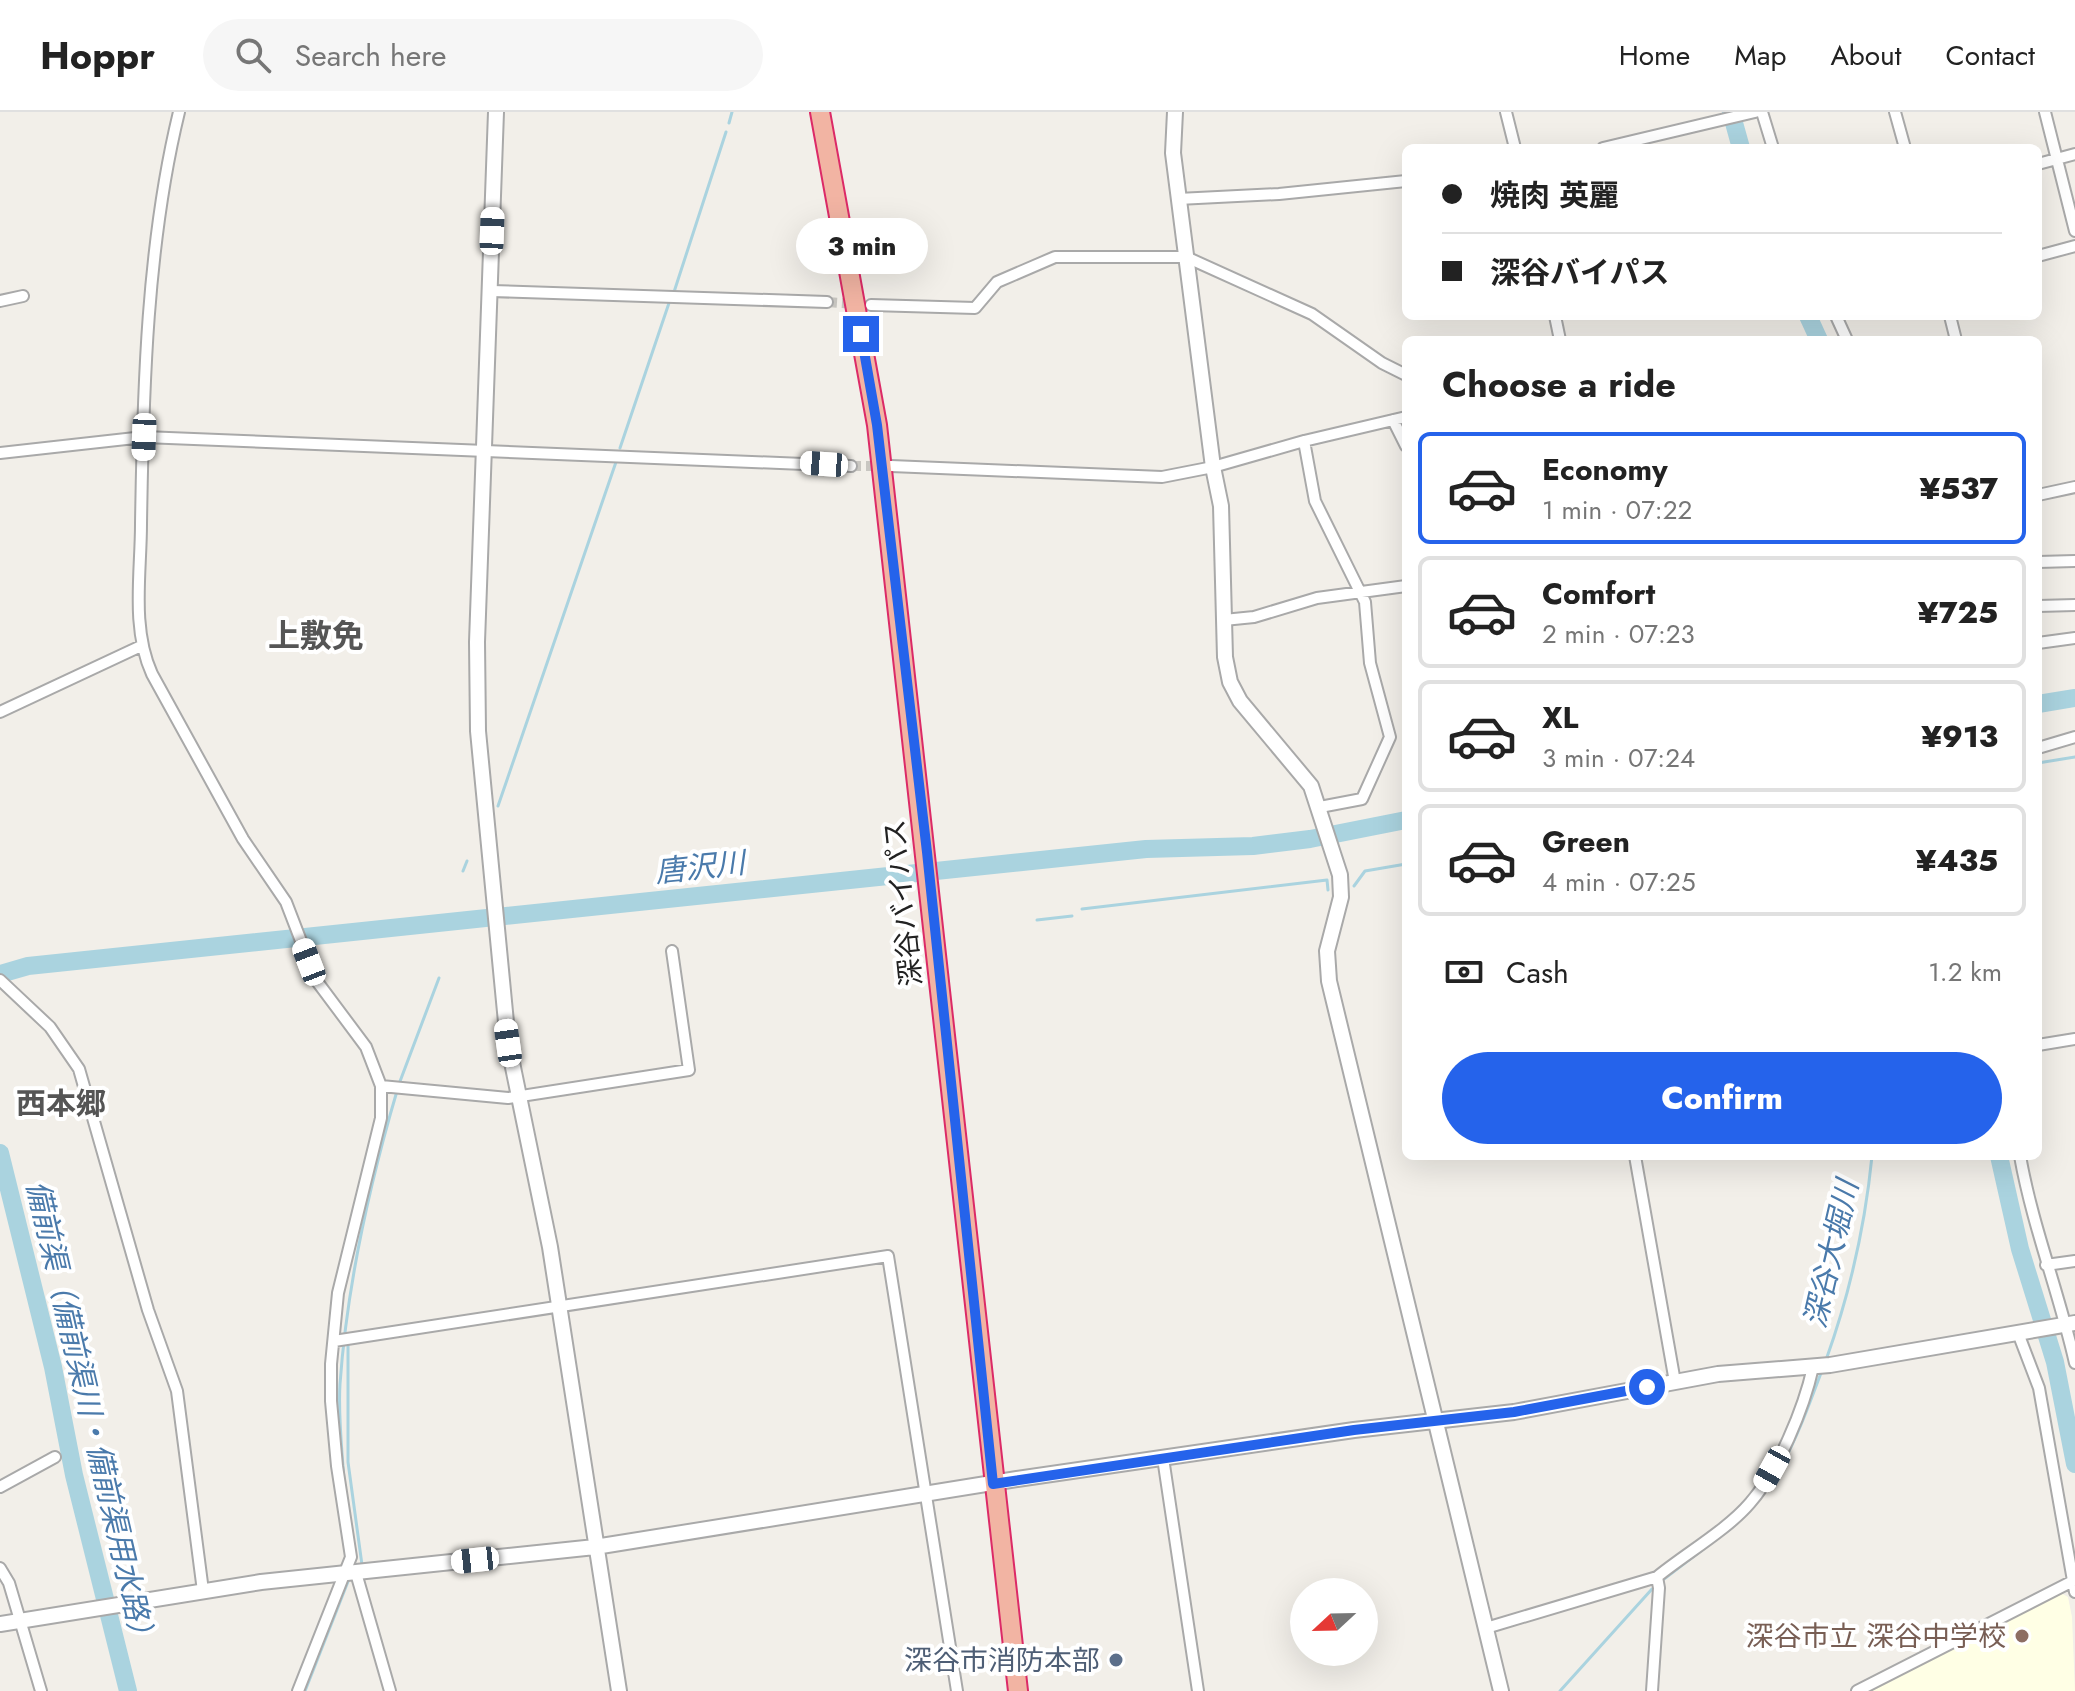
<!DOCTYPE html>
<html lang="en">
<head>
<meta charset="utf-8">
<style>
	body { margin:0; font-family:Jost,"Noto Sans JP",sans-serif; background:#f6f6f6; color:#222; height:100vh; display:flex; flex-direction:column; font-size:30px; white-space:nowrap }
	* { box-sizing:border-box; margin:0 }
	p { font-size:26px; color:#767676 }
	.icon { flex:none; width:44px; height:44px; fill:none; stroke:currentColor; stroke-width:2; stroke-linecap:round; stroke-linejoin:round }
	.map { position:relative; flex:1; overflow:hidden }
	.details { position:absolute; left:1402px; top:224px; width:640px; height:824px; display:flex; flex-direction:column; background:#fff; border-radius:12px; box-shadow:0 8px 32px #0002 }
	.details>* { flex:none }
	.guide { position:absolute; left:1402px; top:32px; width:640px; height:176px; border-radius:12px; box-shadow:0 8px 32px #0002; display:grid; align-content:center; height:176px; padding:0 40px; background:#fff }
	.needle { width:52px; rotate:248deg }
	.controls { position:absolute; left:1290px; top:1466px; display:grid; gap:16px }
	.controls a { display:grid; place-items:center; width:88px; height:88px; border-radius:50%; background:#fff; box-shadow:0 8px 32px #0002; font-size:40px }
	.end { position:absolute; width:36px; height:36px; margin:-18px; border:10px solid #2563eb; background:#fff; box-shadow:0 0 0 4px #fff }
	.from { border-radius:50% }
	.bubble { position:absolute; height:56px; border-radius:28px; background:#fff; box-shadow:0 8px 32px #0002; font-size:26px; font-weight:800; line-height:56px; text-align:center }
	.car { position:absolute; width:24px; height:48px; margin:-24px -12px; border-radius:10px; box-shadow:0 0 6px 2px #0007; background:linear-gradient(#fff 24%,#345 0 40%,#fff 0 76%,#345 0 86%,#fff 0) }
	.guide b { display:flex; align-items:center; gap:28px; height:76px; font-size:30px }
	.guide b+b { border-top:2px solid #e0e0e0 }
	.guide i { width:20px; height:20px; background:#222 }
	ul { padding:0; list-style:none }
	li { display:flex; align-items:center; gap:24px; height:112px; margin:0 16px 12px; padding:0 24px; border:4px solid #e0e0e0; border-radius:12px }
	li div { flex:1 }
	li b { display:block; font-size:30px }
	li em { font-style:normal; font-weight:800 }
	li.current { border-color:#2563eb }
	li>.icon { width:72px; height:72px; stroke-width:1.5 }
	h2 { padding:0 40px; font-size:36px; line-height:96px }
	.pay { display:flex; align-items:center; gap:20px; height:88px; padding:0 40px; font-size:30px }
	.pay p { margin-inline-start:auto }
	.primary-button { display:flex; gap:16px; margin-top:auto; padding:16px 40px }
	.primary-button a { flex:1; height:92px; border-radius:48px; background:#2563eb; color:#fff; font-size:32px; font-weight:800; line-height:92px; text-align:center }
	header { display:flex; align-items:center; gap:48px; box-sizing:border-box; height:112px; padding:0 40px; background:#fff; border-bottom:2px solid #e0e0e0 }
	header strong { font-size:38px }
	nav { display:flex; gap:44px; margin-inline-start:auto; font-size:28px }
	.search { width:560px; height:72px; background:#f6f6f6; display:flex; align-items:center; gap:20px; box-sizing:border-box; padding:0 28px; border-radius:44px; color:#767676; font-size:30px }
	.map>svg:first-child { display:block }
	.education { fill:#ffffe5 }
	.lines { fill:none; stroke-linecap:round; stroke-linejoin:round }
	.stream { stroke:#aad3df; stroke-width:3 }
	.river { stroke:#aad3df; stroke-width:18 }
	.minor-tunnel { stroke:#c8c6c1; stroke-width:10; stroke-dasharray:10 5; stroke-linecap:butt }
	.minor-casing { stroke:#a9a9a9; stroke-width:14 }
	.tertiary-casing { stroke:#a9a9a9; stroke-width:18 }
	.trunk-casing { stroke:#dc2a67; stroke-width:22 }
	.minor { stroke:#fff; stroke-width:10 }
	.tertiary { stroke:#fff; stroke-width:14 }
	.trunk { stroke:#f2b4a3; stroke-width:18 }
	.route { stroke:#2563eb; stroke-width:10 }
	.education-dot { fill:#8d6e63; stroke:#fff; stroke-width:3 }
	.service-dot { fill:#5c6f8a; stroke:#fff; stroke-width:3 }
	.labels { text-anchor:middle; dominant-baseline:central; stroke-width:8; stroke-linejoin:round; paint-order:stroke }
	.street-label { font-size:28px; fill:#222; stroke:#fff }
	.education-label { font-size:28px; fill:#785e54; stroke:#fff; text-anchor:end }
	.service-label { font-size:28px; fill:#4e5e75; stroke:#fff; text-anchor:end }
	.water-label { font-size:30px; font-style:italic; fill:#4a7aab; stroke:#fff }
	.neighbourhood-label { font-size:30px; font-weight:bold; fill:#555; stroke:#fff }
	.quarter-label { font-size:32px; font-weight:bold; fill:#555; stroke:#fff }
</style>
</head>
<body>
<header>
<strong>Hoppr</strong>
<div class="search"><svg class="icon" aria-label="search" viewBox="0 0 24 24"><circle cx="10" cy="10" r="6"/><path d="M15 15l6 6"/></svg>Search here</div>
<nav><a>Home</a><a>Map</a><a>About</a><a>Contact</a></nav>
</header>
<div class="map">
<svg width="2075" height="1579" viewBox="0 0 2075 1579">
	<rect width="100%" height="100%" fill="#f2efe9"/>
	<path class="education" d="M2061,1481l7,4 4,20 3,74h-210z"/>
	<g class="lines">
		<path class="stream" d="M729,11l3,-11
			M674,180l52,-160
			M620,336l49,-145
			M2038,651l37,-6
			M498,694l118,-344
			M463,759l4,-10
			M1354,774l11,-15 41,-7
			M1082,797l245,-29 1,10
			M1037,808l35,-4
			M399,972l40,-106
			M348,1230v120l14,103
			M1826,1248c24,-67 39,-133 46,-204
			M344,1369c-2,-32 -6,-65 -4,-97 7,-99 29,-198 57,-293
			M1725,1421c53,-41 73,-99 96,-160
			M1664,1467l51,-39
			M305,1579l44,-112
			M1560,1579l92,-102"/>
		<path class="river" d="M1731,0l10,36
			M1808,204l11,24
			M2038,592l37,-6
			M0,862l28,-8 1118,-117 107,-3 57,-7 96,-19
			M0,1041l53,214 21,108 54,216
			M1999,1044l21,93 35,113 20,102"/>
		<path class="minor-tunnel" d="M827,190l30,2
			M851,354h34"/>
		<defs>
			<path id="minor" d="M179,0c-32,131 -36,277 -38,412 0,49 -10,104 11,150l91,165 43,63 30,78 50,67 15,39v32l-43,175 -7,71v37l6,65 14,91 -53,134
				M1506,0l9,36
				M1762,0l11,36
				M1895,0l10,36
				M2045,0l30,119
				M1603,36l152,-36
				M2038,52l37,-10
				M1178,87l101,-5 127,-13
				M2038,144l37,-10
				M491,179l336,11
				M0,189l23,-5
				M871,193l104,3 22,-26 58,-25h131l126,57 70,49 24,12
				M1555,204l5,24
				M1836,204l11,24
				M1950,204l6,24
				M1393,308l13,26
				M1304,329l11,60 50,101 5,61 20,74 -28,62 -42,8
				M0,341l144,-16 707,29
				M891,354l271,11 51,-10 91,-26 102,-24
				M2038,383l37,-8
				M2038,450l37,-1
				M2038,494l37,-1
				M1224,508l30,-3 63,-19 89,-12
				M2038,531l37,-5
				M0,600l141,-66
				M2038,636l37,-11
				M0,868l50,47 29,42 69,241 29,81 26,200
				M2038,933l37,-6
				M381,974l127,12 181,-28 -17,-119
				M1635,1044l40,226
				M2020,1044c13,72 39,136 55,207
				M2046,1153l29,-4
				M2018,1221l21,55 36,204
				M334,1229l554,-85 69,435
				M1163,1346l35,233
				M0,1375l55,-30
				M0,1456l9,15 32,108
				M356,1461l34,118
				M1657,1465c28,-23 70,-47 93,-74 28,-32 54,-95 63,-136
				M1486,1516l171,-51 2,11 -7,103
				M1857,1579l216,-110"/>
			<path id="tertiary" d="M496,0l-19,530 1,89 30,312 42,204 69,444
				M1175,0l-2,41 40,314 8,39 4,151 5,25 10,19 71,85 29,89 1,22 -14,54 2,30 172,710
				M0,1512l261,-42 334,-35 422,-68 337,-49 160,-18 204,-38 112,-9 245,-42"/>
			<path id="trunk" d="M820,0l57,313 141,1266"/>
		</defs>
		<use href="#minor" class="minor-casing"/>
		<use href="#tertiary" class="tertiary-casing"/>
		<use href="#trunk" class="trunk-casing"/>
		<use href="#minor" class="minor"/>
		<use href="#tertiary" class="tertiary"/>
		<use href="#trunk" class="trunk"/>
	</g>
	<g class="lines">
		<path class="route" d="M861,222l16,91 50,427 66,632 361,-54 160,-18 133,-25"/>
	</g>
	<circle class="education-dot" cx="2022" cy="1524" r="8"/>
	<circle class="service-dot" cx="1116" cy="1548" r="8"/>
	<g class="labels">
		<g class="street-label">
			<text transform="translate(903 791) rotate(-96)">深谷バイパス</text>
		</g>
		<g class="education-label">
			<text x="2006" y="1524">深谷市立 深谷中学校</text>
		</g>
		<g class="service-label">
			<text x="1100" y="1548">深谷市消防本部</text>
		</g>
		<g class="water-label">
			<text transform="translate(700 755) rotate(-6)">唐沢川</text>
			<text transform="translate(1831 1142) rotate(-77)">深谷大堀川</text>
			<text transform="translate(91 1303) rotate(77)">備前渠（備前渠川・備前渠用水路）</text>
		</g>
		<g class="neighbourhood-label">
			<text x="61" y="991">西本郷</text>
		</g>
		<g class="quarter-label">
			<text x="316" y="524">上敷免</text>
		</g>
	</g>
</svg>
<div class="controls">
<a><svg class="needle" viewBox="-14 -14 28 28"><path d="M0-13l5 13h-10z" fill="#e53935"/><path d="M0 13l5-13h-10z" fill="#767676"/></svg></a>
</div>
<i class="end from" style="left:1647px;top:1275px"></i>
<i class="end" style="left:861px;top:222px"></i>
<div class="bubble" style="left:796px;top:106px;width:132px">3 min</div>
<i class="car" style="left:492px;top:119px;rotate:2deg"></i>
<i class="car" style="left:144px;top:325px;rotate:182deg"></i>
<i class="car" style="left:824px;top:352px;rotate:274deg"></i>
<i class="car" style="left:309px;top:850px;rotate:339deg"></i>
<i class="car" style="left:508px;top:931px;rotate:352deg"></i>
<i class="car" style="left:1772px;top:1357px;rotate:209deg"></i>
<i class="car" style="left:475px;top:1448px;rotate:264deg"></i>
<div class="guide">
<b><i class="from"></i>焼肉 英麗</b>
<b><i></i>深谷バイパス</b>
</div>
<section class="details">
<h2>Choose a ride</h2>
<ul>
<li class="current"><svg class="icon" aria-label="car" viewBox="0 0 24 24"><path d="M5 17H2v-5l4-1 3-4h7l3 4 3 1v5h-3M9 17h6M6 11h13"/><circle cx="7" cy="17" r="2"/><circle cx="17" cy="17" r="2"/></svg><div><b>Economy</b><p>1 min · 07:22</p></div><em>¥537</em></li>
<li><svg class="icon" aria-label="car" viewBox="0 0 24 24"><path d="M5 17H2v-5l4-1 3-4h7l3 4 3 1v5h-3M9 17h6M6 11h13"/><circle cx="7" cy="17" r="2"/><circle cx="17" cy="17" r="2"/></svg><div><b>Comfort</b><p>2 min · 07:23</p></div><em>¥725</em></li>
<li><svg class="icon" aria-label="car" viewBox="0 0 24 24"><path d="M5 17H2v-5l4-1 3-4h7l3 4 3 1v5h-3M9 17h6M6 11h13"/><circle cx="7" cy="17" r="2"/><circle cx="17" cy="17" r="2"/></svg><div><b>XL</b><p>3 min · 07:24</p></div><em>¥913</em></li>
<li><svg class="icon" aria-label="car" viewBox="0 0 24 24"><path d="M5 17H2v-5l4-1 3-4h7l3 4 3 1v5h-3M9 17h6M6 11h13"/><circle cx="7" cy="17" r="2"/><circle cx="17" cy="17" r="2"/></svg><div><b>Green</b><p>4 min · 07:25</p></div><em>¥435</em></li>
</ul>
<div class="pay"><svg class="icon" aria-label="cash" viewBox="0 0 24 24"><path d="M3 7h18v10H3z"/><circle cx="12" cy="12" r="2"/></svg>Cash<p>1.2 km</p></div>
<div class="primary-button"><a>Confirm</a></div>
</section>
</div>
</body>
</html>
